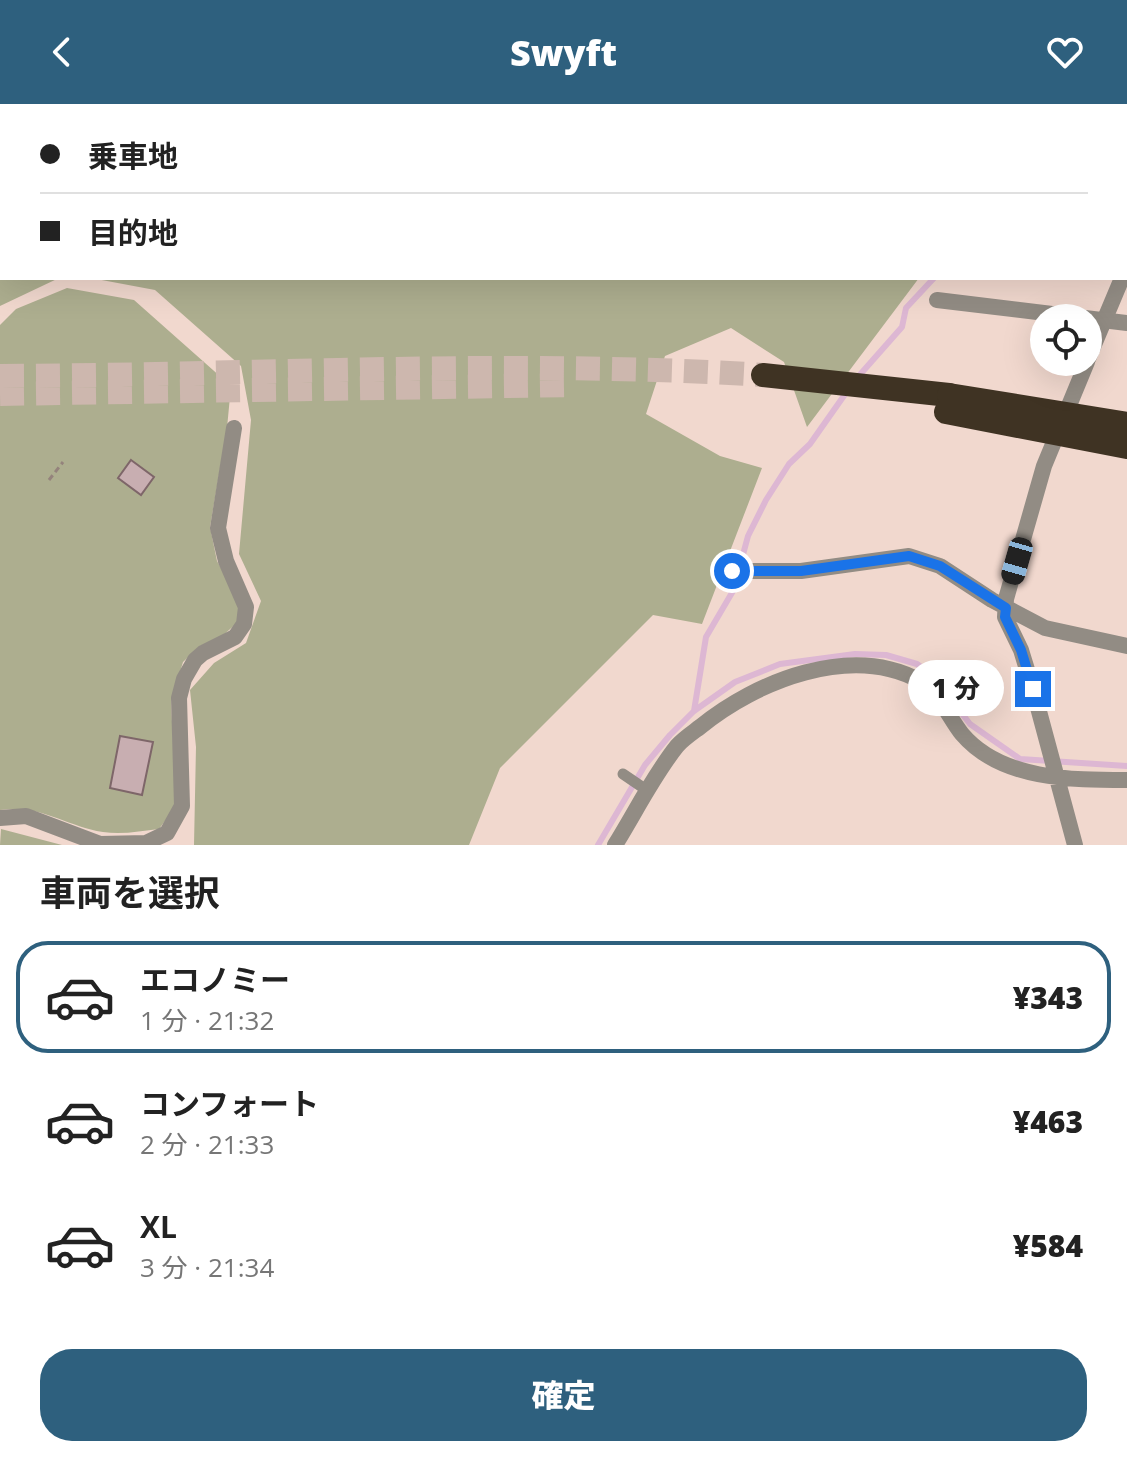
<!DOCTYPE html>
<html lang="ja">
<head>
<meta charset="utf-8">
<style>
	body { margin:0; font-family:"Open Sans","Noto Sans JP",sans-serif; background:#f2f2f2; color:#222; height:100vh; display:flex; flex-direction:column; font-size:30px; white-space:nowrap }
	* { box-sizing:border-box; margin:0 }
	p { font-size:26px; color:#767676 }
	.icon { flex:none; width:44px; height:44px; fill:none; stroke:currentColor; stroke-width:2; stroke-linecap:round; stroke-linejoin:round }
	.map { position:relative; height:741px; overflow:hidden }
	.details { display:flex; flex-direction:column; background:#fff; flex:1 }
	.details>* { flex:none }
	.guide { position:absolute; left:0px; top:0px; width:1128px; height:176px; box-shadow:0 8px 32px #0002; display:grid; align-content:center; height:176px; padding:0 40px; background:#fff }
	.controls { position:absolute; left:1030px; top:200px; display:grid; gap:16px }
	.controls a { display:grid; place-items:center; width:72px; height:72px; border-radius:50%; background:#fff; box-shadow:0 8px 32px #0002; font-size:40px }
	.end { position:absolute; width:36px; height:36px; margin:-18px; border:10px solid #1a73e8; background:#fff; box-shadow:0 0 0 4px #fff }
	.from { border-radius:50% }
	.bubble { position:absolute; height:56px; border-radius:28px; background:#fff; box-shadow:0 8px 32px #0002; font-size:26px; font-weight:800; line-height:56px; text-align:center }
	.car { position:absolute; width:24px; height:48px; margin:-24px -12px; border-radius:10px; box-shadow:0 0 6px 2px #0007; background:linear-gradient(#222 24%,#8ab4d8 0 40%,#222 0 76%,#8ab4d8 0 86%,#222 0) }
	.guide b { display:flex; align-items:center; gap:28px; height:76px; font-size:30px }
	.guide b+b { border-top:2px solid #e0e0e0 }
	.guide i { width:20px; height:20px; background:#222 }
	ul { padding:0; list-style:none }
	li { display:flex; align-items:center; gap:24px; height:112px; margin:0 16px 12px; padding:0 24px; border:4px solid transparent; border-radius:32px }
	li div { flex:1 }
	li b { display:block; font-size:30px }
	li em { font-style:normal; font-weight:800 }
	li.current { border-color:#2e607e }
	li>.icon { width:72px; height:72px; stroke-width:1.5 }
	h2 { padding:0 40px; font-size:36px; line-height:96px }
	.action { display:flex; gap:16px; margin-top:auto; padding:16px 40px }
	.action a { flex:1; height:92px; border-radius:32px; background:#2e607e; color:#fff; font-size:32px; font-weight:800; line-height:92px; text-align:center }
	header { display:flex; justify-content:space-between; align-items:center; height:104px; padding:0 40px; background:#2e607e; color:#fff; font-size:36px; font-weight:800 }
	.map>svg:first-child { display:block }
	.green { fill:#adae8f }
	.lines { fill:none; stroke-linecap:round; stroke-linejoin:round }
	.stream { stroke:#ddb7d3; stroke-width:6 }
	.building { fill:#c8aeb1; stroke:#7e6669; stroke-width:2 }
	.motorway-tunnel { stroke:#cdb7ae; stroke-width:24; stroke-dasharray:24 12; stroke-linecap:butt }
	.path { stroke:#94837c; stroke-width:3; stroke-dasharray:6 4; stroke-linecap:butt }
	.service { stroke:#928c84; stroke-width:11 }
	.minor { stroke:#928c84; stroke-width:16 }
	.motorway { stroke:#3f3323; stroke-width:24 }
	.motorway-bridge { stroke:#3f3323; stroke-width:24 }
	.route { stroke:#1a73e8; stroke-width:10 }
</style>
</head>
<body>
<header><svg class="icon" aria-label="back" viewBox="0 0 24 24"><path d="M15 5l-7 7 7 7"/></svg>Swyft<svg class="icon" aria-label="heart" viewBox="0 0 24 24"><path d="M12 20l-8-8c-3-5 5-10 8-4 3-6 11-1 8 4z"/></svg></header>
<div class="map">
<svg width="1127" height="741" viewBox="0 0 1127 741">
	<rect width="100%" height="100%" fill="#f1d8ce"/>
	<path class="green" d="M225,0h768l-769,2z
		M0,20l2,154h57l-59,28z
		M91,174h828l-112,149 -23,-65 -53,-34 -66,28 -19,58 74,42 42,12 -60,156 -49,-9 -153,153 -31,77h-275l2,-98 -6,-57 24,-27 32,-20 15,-42 -22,-47 12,-134 -10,-54 -86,-76z
		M67,184l67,12 97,86 -4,42 -17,99 7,34 24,44 -4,18 -16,14 -21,9 -17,16 -12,39 5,105 -17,23c-18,2 -37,6 -56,3 -38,-6 -62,-28 -103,-22v-485l16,-16z
		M1,725l61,16h-62z"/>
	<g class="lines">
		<path class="stream" d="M999,0v2
			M857,274l45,-51 4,-19 28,-30
			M741,458l7,-26 18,-36 23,-36 21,-20 38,-54
			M694,607l12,-74 27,-46 4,-15
			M598,741l47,-80 25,-30 24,-24 41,-29 45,-18 75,-10 31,1 31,9 17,13 36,47 50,35 107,7"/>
	</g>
	<path class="building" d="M131,356l23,17 -13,18 -23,-17z
		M120,632l33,6 -11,53 -32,-7z"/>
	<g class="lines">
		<path class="motorway-tunnel" d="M0,272c254,-1 509,-17 763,-1
			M0,290l572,-9"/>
		<path class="path" d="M49,376l14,-18"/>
		<path class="service" d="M623,670l25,17"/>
		<path class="minor" d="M1126,162l1,-2
			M937,196l190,23
			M1088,255l34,-81
			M732,467h69l108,-15 31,10 52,34 53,28 82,18
			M0,714l26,-2 74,28 46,-1 21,-10 15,-27 -3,-108 5,-19 11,-19 8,-7 32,-16 9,-13 2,-17 -20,-46 -8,-33 16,-100
			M615,741c20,-32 38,-69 62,-99 6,-7 15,-13 23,-19 56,-46 151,-84 220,-46 19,11 29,37 42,53 39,46 110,46 165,46
			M1075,741l-42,-156 -12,-39 -16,-33 1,-18 38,-133 43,-104"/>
		<path class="motorway" d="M763,271l186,20"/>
		<path class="motorway-bridge" d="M949,291l178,29
			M946,308l181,35"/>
	</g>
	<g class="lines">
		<path class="route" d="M732,467h69l108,-15 31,10 66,42 -1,9 16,33 12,39"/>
	</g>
</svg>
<div class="controls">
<a><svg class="icon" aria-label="locate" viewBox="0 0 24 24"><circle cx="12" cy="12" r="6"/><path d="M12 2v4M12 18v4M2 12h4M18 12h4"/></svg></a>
</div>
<i class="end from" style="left:732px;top:467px"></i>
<i class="end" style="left:1033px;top:585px"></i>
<div class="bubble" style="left:908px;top:556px;width:96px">1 分</div>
<i class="car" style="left:1017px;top:457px;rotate:196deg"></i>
<div class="guide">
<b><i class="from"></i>乗車地</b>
<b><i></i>目的地</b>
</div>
</div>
<section class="details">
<h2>車両を選択</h2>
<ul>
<li class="current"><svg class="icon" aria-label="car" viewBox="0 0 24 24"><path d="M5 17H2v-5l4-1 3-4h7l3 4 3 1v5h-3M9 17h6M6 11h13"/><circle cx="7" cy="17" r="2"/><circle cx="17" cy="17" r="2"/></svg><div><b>エコノミー</b><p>1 分 · 21:32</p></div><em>¥343</em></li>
<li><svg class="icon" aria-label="car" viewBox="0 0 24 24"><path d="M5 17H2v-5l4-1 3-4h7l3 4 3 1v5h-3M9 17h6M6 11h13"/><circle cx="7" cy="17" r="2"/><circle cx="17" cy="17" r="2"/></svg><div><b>コンフォート</b><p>2 分 · 21:33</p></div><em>¥463</em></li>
<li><svg class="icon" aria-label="car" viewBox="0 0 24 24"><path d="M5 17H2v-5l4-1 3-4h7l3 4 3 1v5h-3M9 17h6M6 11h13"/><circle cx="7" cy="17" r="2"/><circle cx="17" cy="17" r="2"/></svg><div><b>XL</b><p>3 分 · 21:34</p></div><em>¥584</em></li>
</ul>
<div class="action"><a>確定</a></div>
</section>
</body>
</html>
